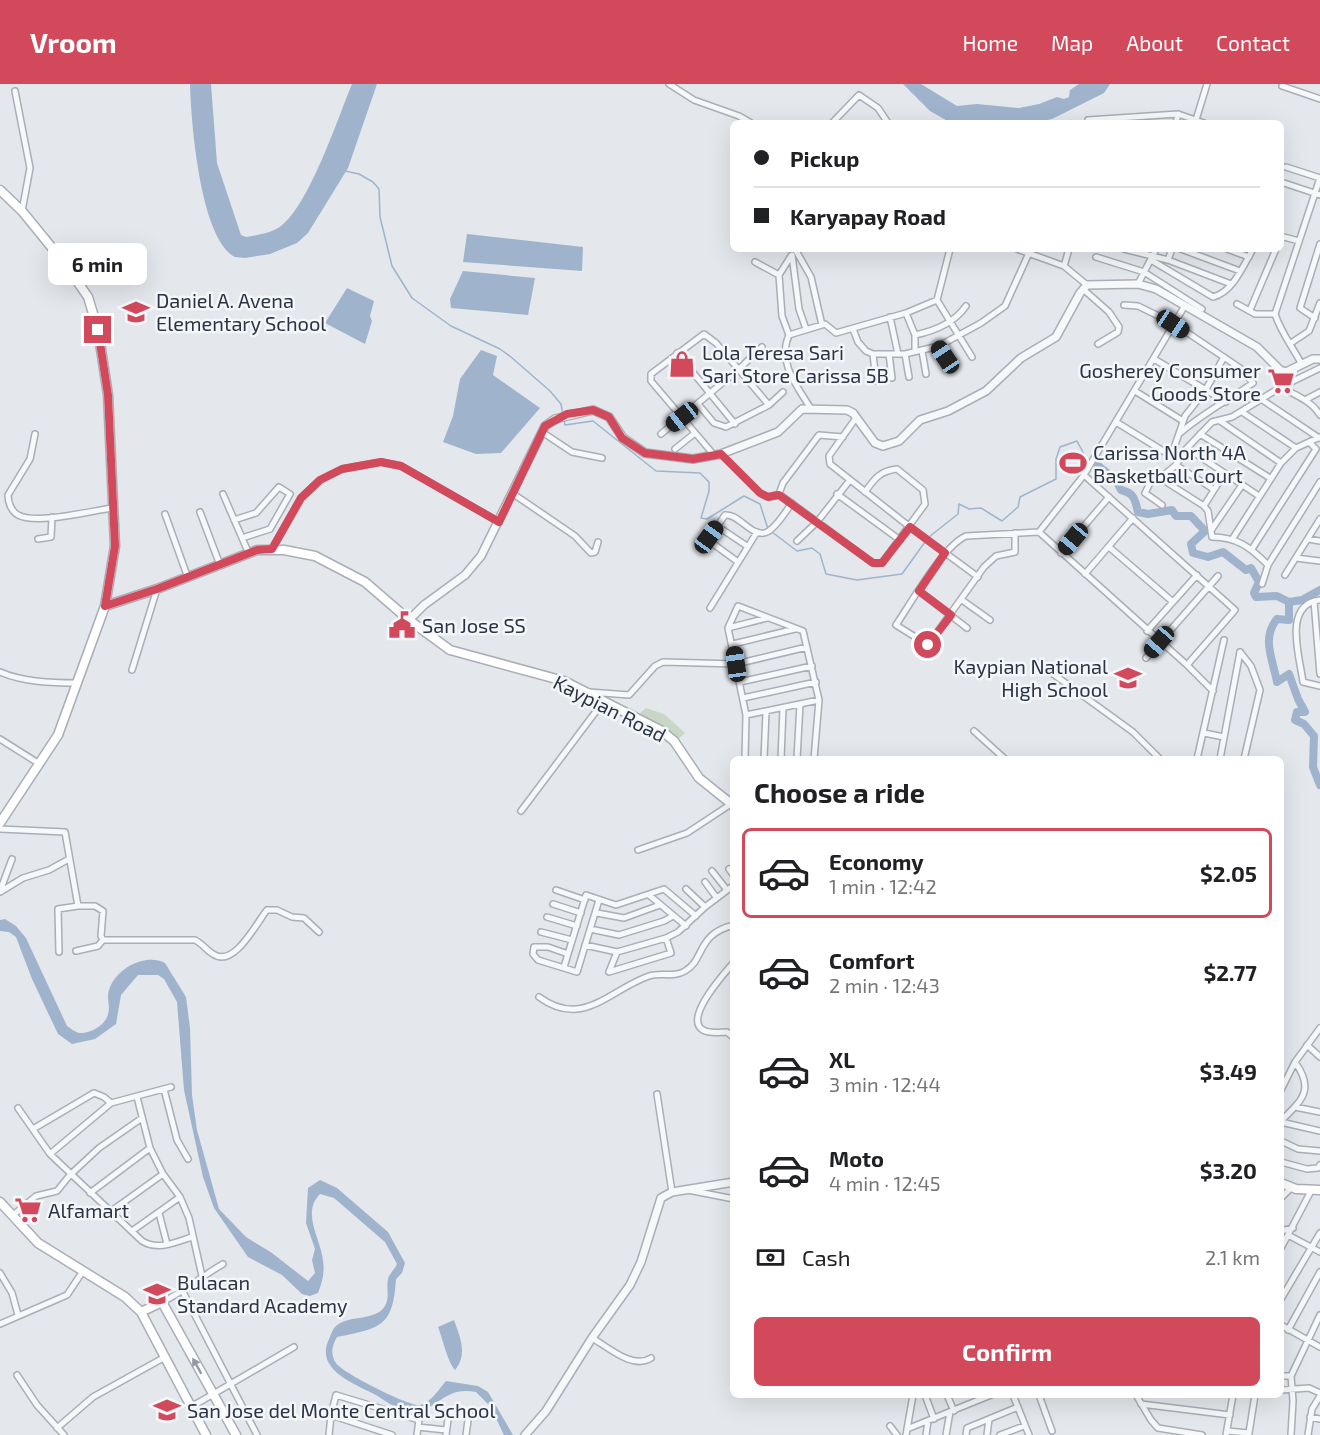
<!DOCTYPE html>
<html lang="en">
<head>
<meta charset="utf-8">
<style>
	body { margin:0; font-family:"Exo 2",sans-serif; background:#f6f6f6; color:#202124; height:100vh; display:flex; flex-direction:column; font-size:22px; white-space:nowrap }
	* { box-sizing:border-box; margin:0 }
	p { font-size:20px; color:#757577 }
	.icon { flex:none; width:33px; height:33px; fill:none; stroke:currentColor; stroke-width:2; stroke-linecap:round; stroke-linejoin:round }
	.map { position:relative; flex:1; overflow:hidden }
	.panel { position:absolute; left:730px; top:672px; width:554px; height:642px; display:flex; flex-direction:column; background:#fff; border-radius:9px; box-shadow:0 6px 24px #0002 }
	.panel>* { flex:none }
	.top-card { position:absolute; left:730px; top:36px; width:554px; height:132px; border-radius:9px; box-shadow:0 6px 24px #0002; display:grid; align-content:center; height:132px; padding:0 24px; background:#fff }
	.end { position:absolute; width:27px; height:27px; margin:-14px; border:8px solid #d1495b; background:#fff; box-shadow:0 0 0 3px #fff }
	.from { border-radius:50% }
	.bubble { position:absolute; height:42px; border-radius:9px; background:#fff; box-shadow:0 6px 24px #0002; font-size:20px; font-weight:700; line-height:42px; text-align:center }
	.car { position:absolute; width:18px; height:36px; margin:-18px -9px; border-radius:8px; box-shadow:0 0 4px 2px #0007; background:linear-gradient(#222 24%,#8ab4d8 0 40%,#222 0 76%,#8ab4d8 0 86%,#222 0) }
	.top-card b { display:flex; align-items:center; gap:21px; height:57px; font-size:22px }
	.top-card b+b { border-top:2px solid #e0e0e0 }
	.top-card i { width:15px; height:15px; background:#202124 }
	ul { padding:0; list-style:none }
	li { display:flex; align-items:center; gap:18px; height:90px; margin:0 12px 9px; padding:0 12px; border:3px solid transparent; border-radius:9px }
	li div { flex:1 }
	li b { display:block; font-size:22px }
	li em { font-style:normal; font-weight:700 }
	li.on { border-color:#d1495b }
	li>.icon { width:54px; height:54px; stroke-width:1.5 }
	h2 { padding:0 24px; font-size:27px; line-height:72px }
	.pay { display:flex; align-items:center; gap:15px; height:66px; padding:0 24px; font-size:22px }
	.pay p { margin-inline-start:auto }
	.cta { display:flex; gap:12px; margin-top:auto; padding:12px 24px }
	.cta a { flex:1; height:69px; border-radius:9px; background:#d1495b; color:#fff; font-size:24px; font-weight:700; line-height:69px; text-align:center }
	header { display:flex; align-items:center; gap:36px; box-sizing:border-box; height:84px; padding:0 30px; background:#d1495b; color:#fff }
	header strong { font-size:28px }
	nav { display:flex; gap:33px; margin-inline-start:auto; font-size:21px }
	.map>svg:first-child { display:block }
	.green { fill:#c9d6c5 }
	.water { fill:#9fb4cc }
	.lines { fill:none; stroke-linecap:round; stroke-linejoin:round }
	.stream { stroke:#9fb4cc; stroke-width:1.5 }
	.river { stroke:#9fb4cc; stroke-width:8 }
	.minor-casing { stroke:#a9aeb7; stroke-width:8 }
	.tertiary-casing { stroke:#a9aeb7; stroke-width:10 }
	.secondary-casing { stroke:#a9aeb7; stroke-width:11 }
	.minor { stroke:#f7f8fa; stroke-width:5 }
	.tertiary { stroke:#f7f8fa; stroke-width:7 }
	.secondary { stroke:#fff; stroke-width:8 }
	.oneway { fill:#959aa2 }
	.route { stroke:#d1495b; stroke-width:8 }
	.labels { text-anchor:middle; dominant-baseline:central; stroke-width:5; stroke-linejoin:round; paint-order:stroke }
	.poi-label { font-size:20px; fill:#2b3445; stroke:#f4f6f9; text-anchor:start }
	.street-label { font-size:20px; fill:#2b3445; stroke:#f4f6f9 }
</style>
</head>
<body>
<header>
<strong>Vroom</strong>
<nav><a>Home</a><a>Map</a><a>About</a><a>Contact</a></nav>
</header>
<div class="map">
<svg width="1320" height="1351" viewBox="0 0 1320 1351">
	<rect width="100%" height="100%" fill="#e4e7ec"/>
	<path class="green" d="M646,624l18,6 21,19 -8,7 -14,-13 -25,-12z"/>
	<path class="water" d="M190,0h21l6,79 24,72 5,2c11,-2 26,-4 35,-11 28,-21 57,-108 71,-142h25l-29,84 -40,65 -11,10 -27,11 -25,4 -10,-1c-35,-18 -44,-136 -45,-173z
		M903,0h18l36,22 20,-2 42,4 20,-4 18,-7 7,2 5,-2 1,-7 9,-6h31l-6,9 -52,26 -17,4h-84l-21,-12z
		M467,150l116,13 -1,24 -119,-9z
		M463,187l72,7 -7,37 -77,-7 -1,-9z
		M347,204l27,13 -4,15 2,5 -7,23 -40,-21z
		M481,266l16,6 -4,19 47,33 -39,45 -25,1 -33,-12 10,-26 7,-37z
		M5,835l11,7 10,12 41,88c3,2 8,6 12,7 11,1 27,-8 29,-19 2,-6 0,-12 0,-18 1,-17 19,-32 34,-35 7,-2 16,-2 23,2l21,34 4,31 2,67 5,35 22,79 27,28 26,16 36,28 7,-8 -3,-13 3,-11 -9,-26 2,-35 12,-8 17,8 51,44 17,31 -3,10 -6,6c-3,49 -16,49 -59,58 -5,9 -7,17 -1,26 5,9 72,43 83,42 11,-1 20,-16 27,-24l32,5 10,6 25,43h-9l-14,-29 -14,-14c-36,-7 -39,25 -72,18 -9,-2 -20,-10 -28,-15 -21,-11 -62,-25 -47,-56 2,-4 3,-9 6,-12 13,-13 40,-5 50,-21 5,-9 1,-17 3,-27 1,-5 7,-10 9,-15l-12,-22 -51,-44 -14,-4c-19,19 1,45 3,67 2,11 -1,22 -5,32l-8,3 -8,-2 -20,-19 -34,-18 -34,-49 -11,-31 -19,-87 -7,-88 -13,-23 -6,-4h-20l-17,20 -5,29 -21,15 -23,5 -14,-10 -26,-55 -16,-42 -7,-5 -9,-1v-11z
		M454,1236c6,17 14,34 1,50 -7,-7 -13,-33 -17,-43z"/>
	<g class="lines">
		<path class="stream" d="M345,87l14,3 14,8 6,7 1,28 12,49 20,32 39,28 49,23 11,8 39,34 11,13 2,11
			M564,336l1,5 28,-4 63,50 44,2 9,9v9l-8,27 6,1 37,-23 16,8 8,25
			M772,448l25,19 15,-3 8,6 6,20 31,6 45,-6 23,-32
			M929,453l29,-23 1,-10 10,5 12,-1 21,13 16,-14 2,-10 36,-18v-20l4,-12 17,-6 8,15"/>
		<path class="river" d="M1097,381l19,15 5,10c13,3 14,9 17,22l10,2 24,-4 4,6h15l14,15 -14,13 2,9 15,4 15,-5 23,18 5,-2 8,14 -5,11 2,4 21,-1 12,6 13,-2 18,-10
			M1289,518v18l-12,-1c-16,19 -4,41 0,63l12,-8 9,25 7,13h-8l-2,8 9,4 10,12 -1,31 7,18"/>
		<defs>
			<path id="minor" d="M669,0l25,16 45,16 12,7
				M1282,2l38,13
				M15,7l15,77 -8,43
				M1088,36l90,-6 26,9
				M832,39l27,-28 19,13 10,15
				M1176,39l2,-9
				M1195,39l12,-39
				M1286,83l34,11
				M1284,99l36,12
				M1281,154l3,-1 15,4
				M795,165l16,28 11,48
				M1017,165l47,17 23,19
				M1124,165l44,11 63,24
				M1181,165l59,22
				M1227,165l22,8
				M792,171l7,54 7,20
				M1096,173l48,15 58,37
				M1151,176l62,37c20,-5 30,-31 40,-48
				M1168,176l4,-11
				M755,178l24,13 3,41 7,19 36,-11 11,9 70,-20 31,-13 13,-51
				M1064,182l5,-17
				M779,191l12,-19
				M1138,200l18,-35
				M1083,205l26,23 10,15 -1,5 -20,12
				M937,216l35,57
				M1237,220l18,10h20
				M1124,221l14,1 35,17 67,45 13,15c-25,17 -51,31 -74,51
				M1250,226l26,-61
				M906,229l9,22v16
				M890,233l8,37
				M1315,234l-15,-10 20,-64
				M853,245l5,13 8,9 7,3h32l34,-8 42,-23 24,-17 24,-53
				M789,251c-12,27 8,51 22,74
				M915,251c19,-4 40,-13 51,-29
				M1291,259l18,-12 11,-28
				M939,262l13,21
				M922,267l4,23
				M677,269l58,71
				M873,270l3,27
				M889,270l3,24
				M905,270l4,23
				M1154,275l72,43
				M1302,281c-9,-18 -21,-32 -27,-51l45,-136
				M1281,303c14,8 31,14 39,28
				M1135,307l48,30
				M1261,315l58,39
				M1305,316l15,-8
				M698,320l16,19 12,4 43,-22 14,-13
				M1242,328l54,36
				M856,334l-27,38 1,8 80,63 68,50
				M1220,337l61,42
				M1116,338l52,32 6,-6 11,-32 20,-25 19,-34
				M542,348l30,20 30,6
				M35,350l-5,25 -22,36c0,7 3,16 10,20 19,10 72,-4 94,-7
				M661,350l78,-65 23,-22
				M1200,350l70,44
				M1187,364l72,48
				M675,365l20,-16
				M721,370l39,39 8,4 11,-3 94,69h9l43,-59 -2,-14 -26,-21c-17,2 -22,9 -32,23
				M714,371l-63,-74v-7l53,-40 12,9 53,62
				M1176,381l37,24
				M1084,391l151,135 -48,55
				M1160,394l44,28 4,5 4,26c25,0 38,10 56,28l-6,19
				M512,409l63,43 16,17 4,-1 3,-10
				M223,410l26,60
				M779,410l4,-11 36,-48 24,2
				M837,410l63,46
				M1162,421l-17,-12 6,-12 9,-3 16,-13 11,-17 25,-26 20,-5 49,-30 39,-19
				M1204,422l20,-32
				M200,428l20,53
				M165,430l23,64
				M234,436l22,-7 23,-26 11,7 -20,35 -28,9
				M717,442l30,20
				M1212,445l30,-44
				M1039,448l45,-57 100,-168
				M1015,449v19l-19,4 -12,11 -56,78 -32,-20c15,-22 47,-79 70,-89l73,-4 148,133 26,26
				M1233,454l48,-75 15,-15 24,-11
				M38,455l13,-2 1,-20
				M1308,455l12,2
				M797,457l20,-19 33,-42
				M1109,463l64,55
				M272,465l29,-51 19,-18 22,-11 39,-7 20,4 98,56
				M1252,465l64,-100 -7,-7
				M1061,469l48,-56
				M1296,474l24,3
				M738,478l-30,-22 17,-25c14,-2 27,24 42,17 9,-4 19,-21 25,-29
				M1268,481l52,-83
				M1085,490l48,-56
				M1285,491l35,-56
				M919,507l48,37
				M962,516l28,20
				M1320,516c-38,4 -20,58 -17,82l17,4
				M1314,517l6,73
				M710,524l47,-76
				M728,544l39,-10
				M1147,547l50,-56
				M733,560l62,-15
				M1240,568l11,14 9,24 -16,69
				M1146,574l72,-82
				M1038,579l95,69 27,27
				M132,586l25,-81
				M0,588c23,10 52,11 77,11
				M740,598l72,-16
				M589,608l40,3 26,-29 8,-4 73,2 71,-17
				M743,614l73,-16
				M974,647l31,28
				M1204,649l20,4
				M0,655l38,24
				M745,675l1,-44
				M764,675l2,-47
				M781,675l2,-51
				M797,675l3,-55
				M814,675l5,-59 -16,-69 -65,-25 -10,22 18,87 73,-15
				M1197,675l27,-119
				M1220,675l20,-107
				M521,727l82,-109
				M0,745l65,3 13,74h17l8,5 -2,25 2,4h92c8,4 11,10 18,14 21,15 44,-32 54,-44h10l15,7 12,1 15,14
				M638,766l49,-17 44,-29
				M729,785l5,7
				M712,787l15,19
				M705,798l11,15
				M686,805l19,18
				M556,806l29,10
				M0,807l12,-32
				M0,808l23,-14 26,-8 20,-11
				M649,811l37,31
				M553,820l28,9
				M597,829l27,5 36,-13
				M547,833l30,9
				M590,845l29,6 45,-14 9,-5
				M541,848l31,8
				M585,861l32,7 49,-14 12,-6 27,-25 29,-22
				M76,867l22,-5 5,-6
				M59,868l-1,-43 20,-3
				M617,868l-8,20 62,-19 -5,-15
				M568,870l-20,-7h-14l-1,7 5,6 39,12 22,-72
				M734,878c-9,11 -51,56 -31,68 7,4 17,2 24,2l7,6
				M564,883l22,-72 30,10 48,-16 32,27
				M539,913c44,32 70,-7 110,-21 12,-4 25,2 36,-5 20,-11 11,-37 49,-46
				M1307,961l13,12
				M164,1005l13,51 11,19
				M1281,1006l14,-28 25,-34
				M657,1010l15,98
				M137,1013l13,51 13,26 17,23 9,21 13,58
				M1295,1023l25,5
				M18,1024l32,46 92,87c16,10 34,1 50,-4
				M1281,1037c21,-21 34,-31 14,-59
				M1281,1038l39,9
				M33,1045l61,-36 10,4 7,6
				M1281,1057l17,8 22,2
				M50,1070l61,-51 60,-16
				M1281,1078l26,7 11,-1 2,-3
				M688,1106l46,9
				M90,1109l60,-45
				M1281,1114l11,-11
				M110,1128l53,-38
				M159,1129l8,31
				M12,1132l24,-20 21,-5 13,-16 29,-27 43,-30
				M132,1147l48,-34
				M1281,1147l12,-3
				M1288,1151l32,17
				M1281,1164l30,-57
				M0,1189l12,20 6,22
				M183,1208l74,143
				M1281,1215l39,-66
				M162,1218c22,-10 40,-26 61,-38
				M0,1240l67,-29 16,-24
				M1281,1241l39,22
				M1288,1246l32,-58
				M592,1254c16,9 41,32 59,20
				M17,1291l20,30 27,30
				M1281,1292h10l29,-61
				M1281,1306l28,-2 11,5
				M925,1311l9,24
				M947,1311l7,16
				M1013,1311l16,40
				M1039,1311l13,36
				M1136,1311l15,25 7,8 44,7
				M1141,1320l89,11
				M191,1323l103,-60
				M331,1331l61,20
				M1310,1333l10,2
				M890,1342l7,9
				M418,1343l28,3
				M57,1344l36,-31 72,-40
				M907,1345l84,-34
				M1227,1347l22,2 6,-38
				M329,1351l2,-20 5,-20 83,25 -2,15
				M446,1351l3,-24 20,2 -3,22
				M906,1351l7,-40
				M926,1351l2,-14
				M946,1351l4,-23
				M966,1351l1,-7 51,-21
				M987,1351l2,-16
				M1000,1351l24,-9
				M1226,1351l7,-40
				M1291,1351l2,-34 -2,-25
				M1308,1351l4,-26 8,-13"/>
			<path id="tertiary" d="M409,536l15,-15 41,-30 16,-19 64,-130 10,-7 38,-9 16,7 14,21 22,15 48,6 28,-5 57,-22 24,-23 45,1 6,3 22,30 8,3 16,-5 21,-21 28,-9 38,-20 35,-33 35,-21 24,-44 7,-8 51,-1 18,5 101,58 23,23 6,2 27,-13h7
				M525,1351l21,-24 46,-73 38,-53 11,-23 20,-64 11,-6 62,-10"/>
			<path id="secondary" d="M0,106l22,21 44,54 22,32 10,33 10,65 7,151 -10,60 -47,129 -58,88
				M105,522l52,-17 100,-39h27l31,6 50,26 44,38 41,30 114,31 98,50 12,10 25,37 35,28
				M1281,1099l15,6 24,1
				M0,1118l38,41 87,54 16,15 65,123
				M141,1228l21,-10 74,133"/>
		</defs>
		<use href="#minor" class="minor-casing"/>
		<use href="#tertiary" class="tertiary-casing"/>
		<use href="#secondary" class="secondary-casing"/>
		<use href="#minor" class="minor"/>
		<use href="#tertiary" class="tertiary"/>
		<use href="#secondary" class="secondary"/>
	</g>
	<defs><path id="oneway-solid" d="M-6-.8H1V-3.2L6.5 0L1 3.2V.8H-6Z" transform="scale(1.5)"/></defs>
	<use class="oneway" href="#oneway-solid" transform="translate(197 1282) rotate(-119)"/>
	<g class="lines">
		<path class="route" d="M98,246l10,65 7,151 -10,60 52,-17 100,-39 15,-1 29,-51 19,-18 22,-11 39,-7 20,4 98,56 46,-96 22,-12 26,-4 16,7 13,21 23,15 48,6 28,-5 39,39 8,4 11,-2 94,68h9l28,-36 35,26 -26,38 32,24 -23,30"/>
	</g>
	<defs>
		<symbol id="school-bare" viewBox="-9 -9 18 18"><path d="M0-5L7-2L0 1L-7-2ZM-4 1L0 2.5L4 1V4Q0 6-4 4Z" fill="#d1495b" stroke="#f4f6f9" stroke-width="2.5" paint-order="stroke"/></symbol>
		<symbol id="shop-bare" viewBox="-9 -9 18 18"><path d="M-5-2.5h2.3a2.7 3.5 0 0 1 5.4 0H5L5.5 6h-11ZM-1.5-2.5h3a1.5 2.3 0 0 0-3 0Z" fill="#d1495b" stroke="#f4f6f9" stroke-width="2.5" paint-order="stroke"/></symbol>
		<symbol id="supermarket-bare" viewBox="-9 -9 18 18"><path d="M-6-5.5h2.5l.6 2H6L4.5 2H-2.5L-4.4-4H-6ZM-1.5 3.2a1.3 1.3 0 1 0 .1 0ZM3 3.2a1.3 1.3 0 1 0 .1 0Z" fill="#d1495b" stroke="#f4f6f9" stroke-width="2.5" paint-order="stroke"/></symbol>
		<symbol id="stadium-bare" viewBox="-9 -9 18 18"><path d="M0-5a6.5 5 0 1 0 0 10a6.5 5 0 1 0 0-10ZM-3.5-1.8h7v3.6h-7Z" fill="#d1495b" stroke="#f4f6f9" stroke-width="2.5" paint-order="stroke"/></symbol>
		<symbol id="civic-bare" viewBox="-9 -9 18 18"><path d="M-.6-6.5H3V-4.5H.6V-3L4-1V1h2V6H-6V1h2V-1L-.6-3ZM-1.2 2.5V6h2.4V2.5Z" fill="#d1495b" stroke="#f4f6f9" stroke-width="2.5" paint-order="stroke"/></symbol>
	</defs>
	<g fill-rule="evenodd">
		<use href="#school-bare" x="117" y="209" width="38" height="38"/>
		<use href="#shop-bare" x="663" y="261" width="38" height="38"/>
		<use href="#supermarket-bare" x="1262" y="278" width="38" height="38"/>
		<use href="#stadium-bare" x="1054" y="360" width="38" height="38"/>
		<use href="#civic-bare" x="383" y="522" width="38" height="38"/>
		<use href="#school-bare" x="1109" y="575" width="38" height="38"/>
		<use href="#supermarket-bare" x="9" y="1107" width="38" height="38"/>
		<use href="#school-bare" x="138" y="1191" width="38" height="38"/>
		<use href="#school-bare" x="148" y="1307" width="38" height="38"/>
	</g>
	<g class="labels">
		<g class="poi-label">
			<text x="156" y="216">Daniel A. Avena<tspan x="156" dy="23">Elementary School</tspan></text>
			<text x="702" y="268">Lola Teresa Sari<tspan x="702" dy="23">Sari Store Carissa 5B</tspan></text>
			<text x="1261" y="286" text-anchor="end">Gosherey Consumer<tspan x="1261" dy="23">Goods Store</tspan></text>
			<text x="1093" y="368">Carissa North 4A<tspan x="1093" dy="23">Basketball Court</tspan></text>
			<text x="422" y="541">San Jose SS</text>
			<text x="1108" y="582" text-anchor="end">Kaypian National<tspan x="1108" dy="23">High School</tspan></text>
			<text x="48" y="1126">Alfamart</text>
			<text x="177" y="1198">Bulacan<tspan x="177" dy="23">Standard Academy</tspan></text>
			<text x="187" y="1326">San Jose del Monte Central School</text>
		</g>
		<g class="street-label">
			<text transform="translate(610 624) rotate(27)">Kaypian Road</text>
		</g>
	</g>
</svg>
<i class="end from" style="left:928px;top:561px"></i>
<i class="end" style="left:98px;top:246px"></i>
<div class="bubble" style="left:48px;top:159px;width:99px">6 min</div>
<i class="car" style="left:1173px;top:240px;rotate:124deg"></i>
<i class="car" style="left:945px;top:273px;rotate:326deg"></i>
<i class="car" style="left:682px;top:333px;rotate:232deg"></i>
<i class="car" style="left:709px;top:453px;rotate:36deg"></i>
<i class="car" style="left:1073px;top:455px;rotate:220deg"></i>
<i class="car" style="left:1159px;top:558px;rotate:221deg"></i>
<i class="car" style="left:736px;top:580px;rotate:352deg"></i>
<div class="top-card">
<b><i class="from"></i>Pickup</b>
<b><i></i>Karyapay Road</b>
</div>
<section class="panel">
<h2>Choose a ride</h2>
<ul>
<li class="on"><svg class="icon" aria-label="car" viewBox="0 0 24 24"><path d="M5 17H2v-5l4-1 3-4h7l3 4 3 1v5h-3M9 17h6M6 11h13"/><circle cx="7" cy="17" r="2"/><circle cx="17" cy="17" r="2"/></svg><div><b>Economy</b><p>1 min · 12:42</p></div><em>$2.05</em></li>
<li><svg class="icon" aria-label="car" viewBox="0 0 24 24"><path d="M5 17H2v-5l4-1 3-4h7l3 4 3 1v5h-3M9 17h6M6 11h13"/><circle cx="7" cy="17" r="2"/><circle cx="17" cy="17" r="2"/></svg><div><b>Comfort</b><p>2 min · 12:43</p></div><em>$2.77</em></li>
<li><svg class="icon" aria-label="car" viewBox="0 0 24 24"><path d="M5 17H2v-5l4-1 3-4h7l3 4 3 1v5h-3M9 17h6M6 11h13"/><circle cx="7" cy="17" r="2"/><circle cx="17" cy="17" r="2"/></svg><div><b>XL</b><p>3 min · 12:44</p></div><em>$3.49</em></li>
<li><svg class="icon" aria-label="car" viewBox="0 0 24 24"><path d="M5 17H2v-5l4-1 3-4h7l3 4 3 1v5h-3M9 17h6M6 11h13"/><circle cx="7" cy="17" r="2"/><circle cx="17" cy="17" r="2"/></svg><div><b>Moto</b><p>4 min · 12:45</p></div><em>$3.20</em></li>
</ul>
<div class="pay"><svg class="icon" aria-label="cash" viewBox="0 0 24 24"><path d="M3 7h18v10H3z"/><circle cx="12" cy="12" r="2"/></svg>Cash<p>2.1 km</p></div>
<div class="cta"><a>Confirm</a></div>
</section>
</div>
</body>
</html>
